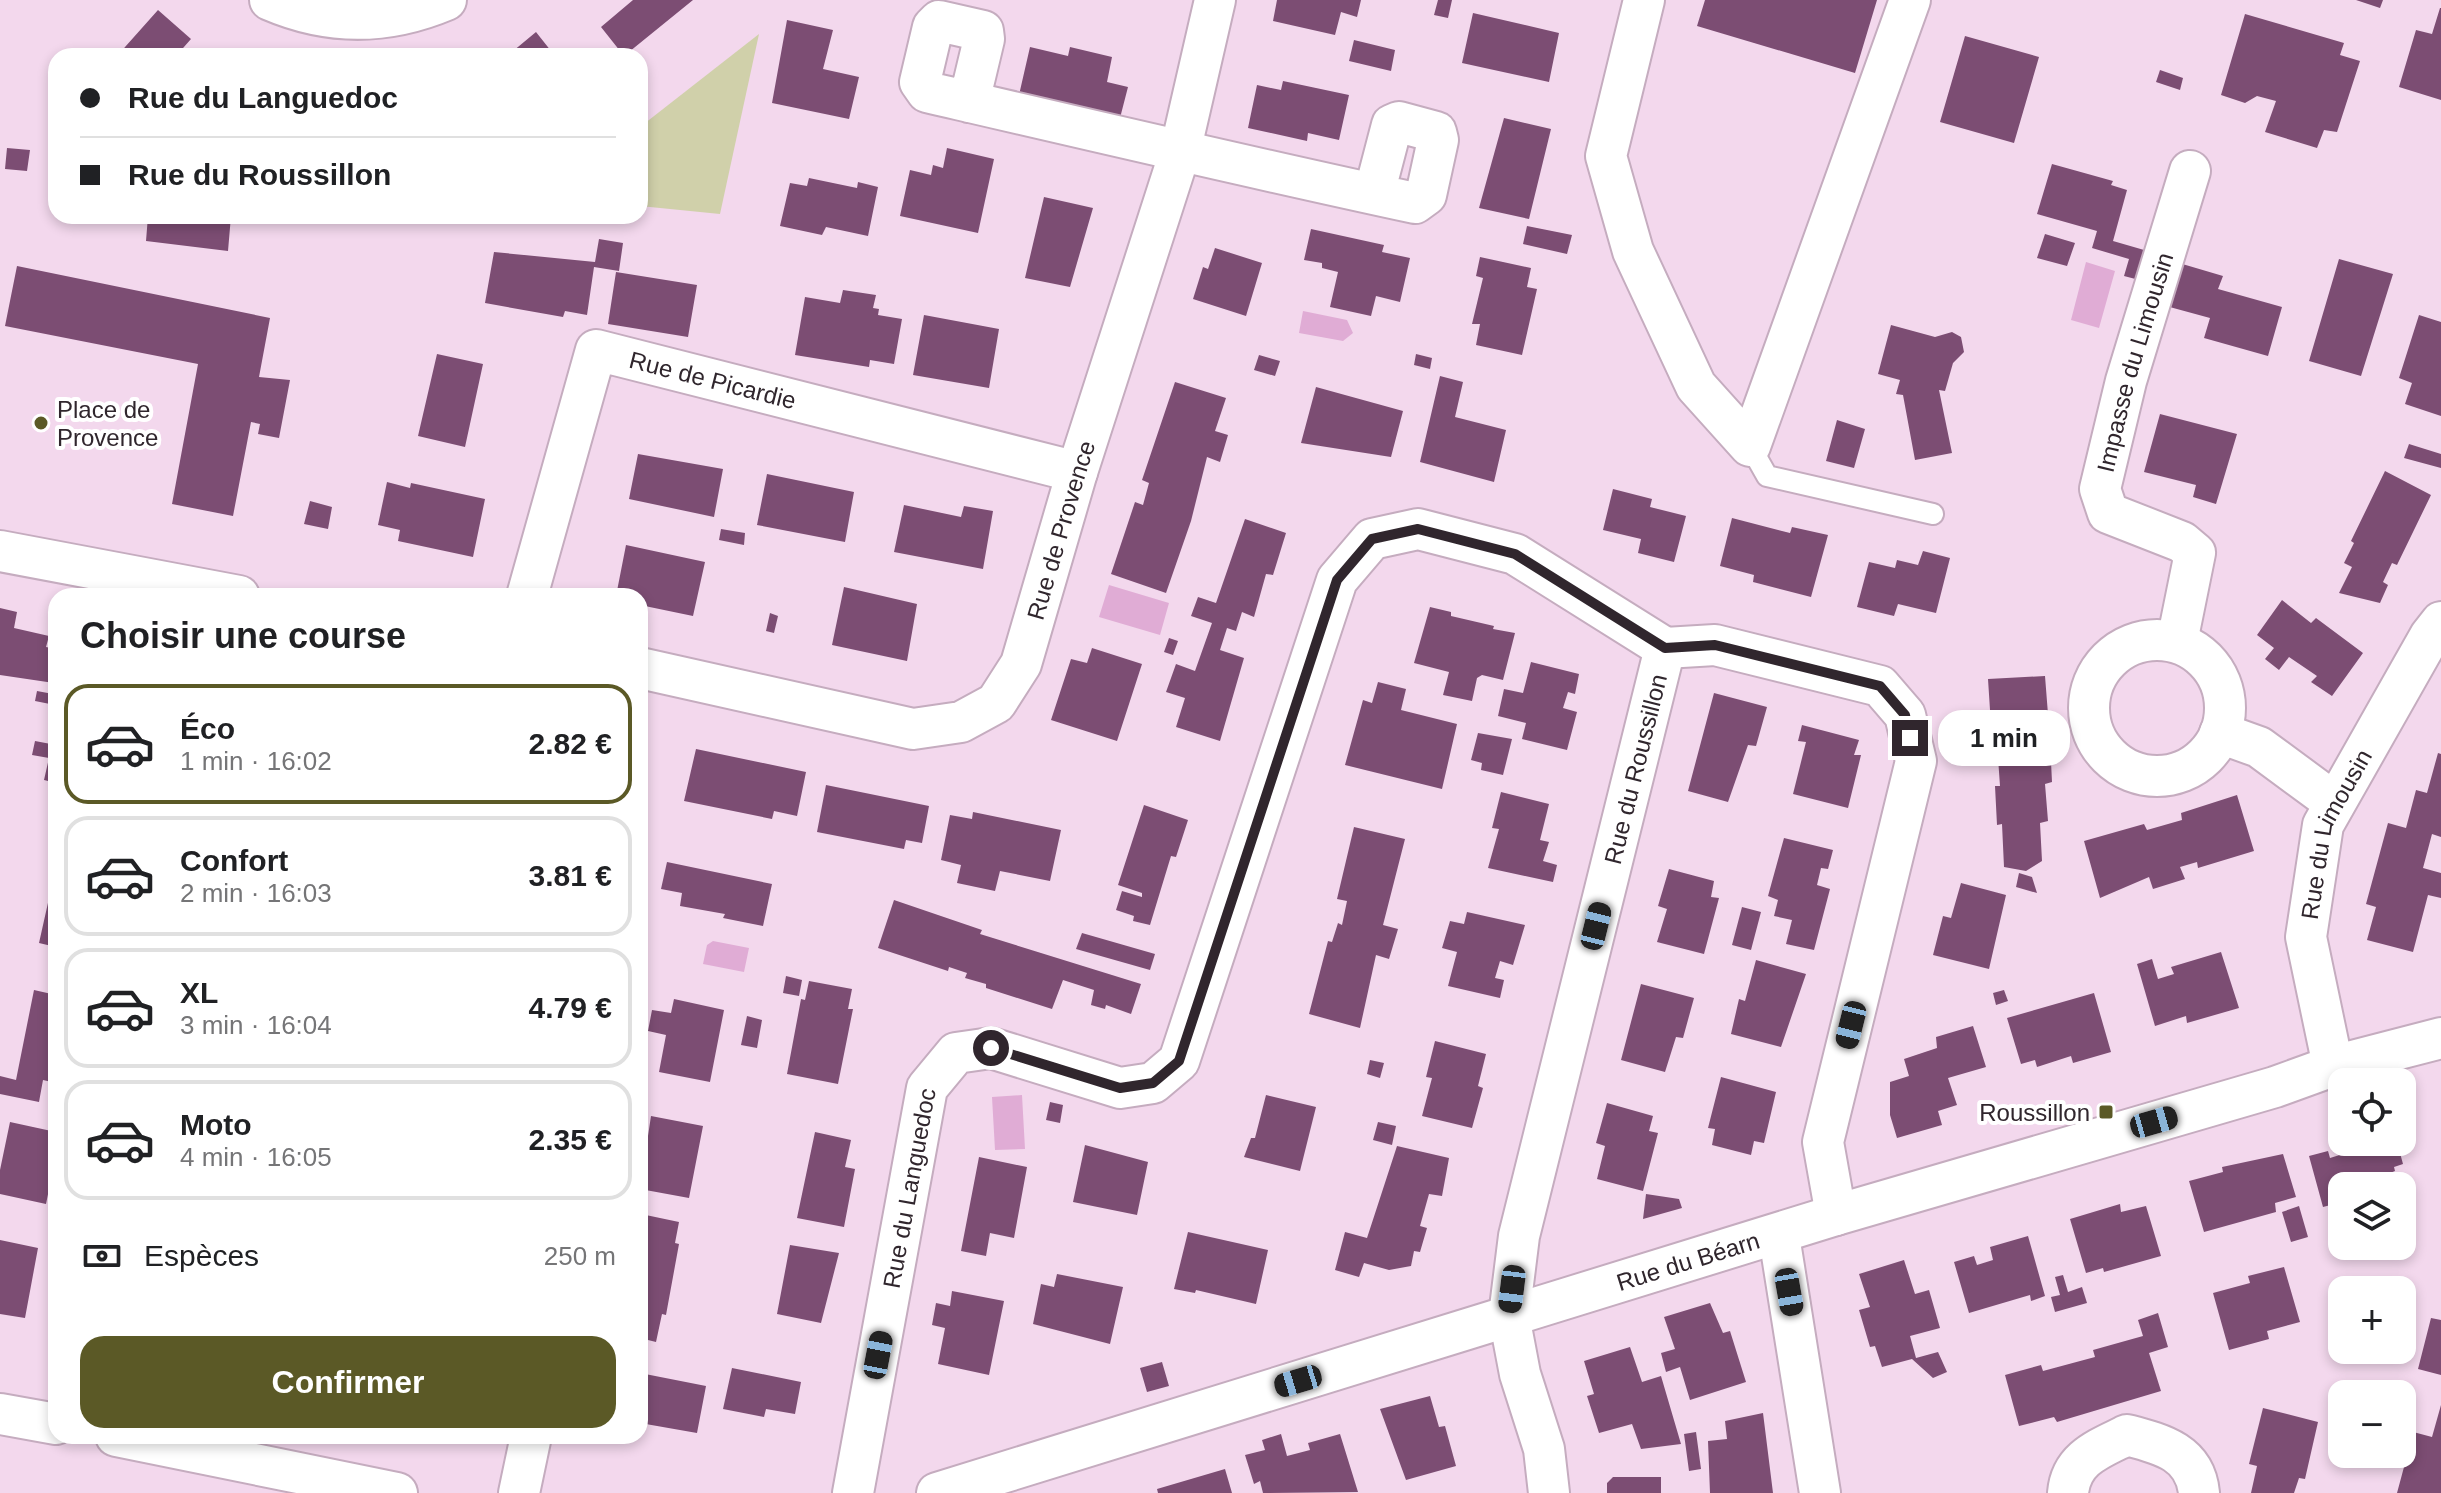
<!DOCTYPE html>
<html lang="fr">
<head>
<meta charset="utf-8">
<style>
	body { margin:0; font-family:Helvetica,sans-serif; background:#f2f2f2; color:#202124; height:100vh; display:flex; flex-direction:column; font-size:30px; white-space:nowrap }
	* { box-sizing:border-box; margin:0 }
	p { font-size:26px; color:#757577 }
	.icon { flex:none; width:44px; height:44px; fill:none; stroke:currentColor; stroke-width:2; stroke-linecap:round; stroke-linejoin:round }
	.map { position:relative; flex:1; overflow:hidden }
	.details { position:absolute; left:48px; top:588px; width:600px; height:856px; display:flex; flex-direction:column; background:#fff; border-radius:24px; box-shadow:0 4px 12px #0003 }
	.details>* { flex:none }
	.guide { position:absolute; left:48px; top:48px; width:600px; height:176px; border-radius:24px; box-shadow:0 4px 12px #0003; display:grid; align-content:center; height:176px; padding:0 32px; background:#fff }
	.tools { position:absolute; left:2328px; top:1068px; display:grid; gap:16px }
	.tools a { display:grid; place-items:center; width:88px; height:88px; border-radius:16px; background:#fff; box-shadow:0 4px 12px #0003; font-size:40px }
	.end { position:absolute; width:36px; height:36px; margin:-18px; border:10px solid #30262d; background:#fff; box-shadow:0 0 0 4px #fff }
	.from { border-radius:50% }
	.bubble { position:absolute; height:56px; border-radius:24px; background:#fff; box-shadow:0 4px 12px #0003; font-size:26px; font-weight:700; line-height:56px; text-align:center }
	.car { position:absolute; width:24px; height:48px; margin:-24px -12px; border-radius:10px; box-shadow:0 0 6px 2px #0007; background:linear-gradient(#222 24%,#8ab4d8 0 40%,#222 0 76%,#8ab4d8 0 86%,#222 0) }
	.guide b { display:flex; align-items:center; gap:28px; height:76px; font-size:30px }
	.guide b+b { border-top:2px solid #e0e0e0 }
	.guide i { width:20px; height:20px; background:#202124 }
	ul { padding:0; list-style:none }
	li { display:flex; align-items:center; gap:24px; height:120px; margin:0 16px 12px; padding:0 16px; border:4px solid #e0e0e0; border-radius:24px }
	li div { flex:1 }
	li b { display:block; font-size:30px }
	li em { font-style:normal; font-weight:700 }
	li.active { border-color:#5b5926 }
	li>.icon { width:72px; height:72px; stroke-width:1.5 }
	h2 { padding:0 32px; font-size:36px; line-height:96px }
	.pay { display:flex; align-items:center; gap:20px; height:88px; padding:0 32px; font-size:30px }
	.pay p { margin-inline-start:auto }
	.cta { display:flex; gap:16px; margin-top:auto; padding:16px 32px }
	.cta a { flex:1; height:92px; border-radius:24px; background:#5b5926; color:#fff; font-size:32px; font-weight:700; line-height:92px; text-align:center }
	.map>svg:first-child { display:block }
	.green { fill:#d0d0aa }
	.water { fill:#e0acd5 }
	.building { fill:#7c4d73 }
	.lines { fill:none; stroke-linecap:round; stroke-linejoin:round }
	.service-casing { stroke:#c5acbf; stroke-width:24 }
	.minor-casing { stroke:#c5acbf; stroke-width:44 }
	.service { stroke:#fff; stroke-width:20 }
	.minor { stroke:#fff; stroke-width:40 }
	.route { stroke:#30262d; stroke-width:10 }
	.poi-dot { fill:#5b5926; stroke:#fff; stroke-width:3 }
	.labels { text-anchor:middle; dominant-baseline:central; stroke-width:8; stroke-linejoin:round; paint-order:stroke }
	.street-label { font-size:24px; fill:#30262d; stroke:#fff }
	.poi-label { font-size:24px; fill:#30262d; stroke:#fff; text-anchor:start }
</style>
</head>
<body>
<div class="map">
<svg width="2441" height="1493" viewBox="0 0 2441 1493">
	<rect width="100%" height="100%" fill="#f3d8ed"/>
	<path class="green" d="M759,34l-39,180 -80,-8v-79z"/>
	<path class="water" d="M2086,262l29,9 -16,57 -28,-8z
		M1303,311l44,9 6,13 -10,8 -44,-8z
		M1109,585l60,18 -9,32 -61,-18z
		M713,941l36,7 -5,24 -41,-8 4,-19z
		M1022,1095l3,54 -30,1 -3,-53z"/>
	<path class="building" d="M633,0h60l-69,56 -23,-29z
		M1277,0h84l-4,17 -16,-5 -6,23 -62,-14z
		M1438,0h14l-4,18 -14,-3z
		M1705,0h172l-22,73 -158,-47z
		M2356,0h27l-3,8z
		M2440,8h1v92l-42,-13 17,-57 16,4z
		M158,10l33,29 -15,17h-59z
		M1473,13l86,20 -10,49 -87,-19z
		M2245,14l99,29 -4,12 20,6 -23,71 -13,-2 -7,18 -52,-16 11,-31 -19,-5 -12,7 -24,-8z
		M787,20l46,10 -10,39 36,8 -10,42 -77,-16z
		M536,32l19,24h-48z
		M1965,36l74,21 -25,86 -74,-21z
		M1354,40l41,10 -4,21 -42,-10z
		M1030,47l38,9 2,-9 42,10 -5,25 21,5 -8,31 -101,-23z
		M2160,70l23,8 -3,12 -24,-8z
		M1283,81l66,14 -10,45 -31,-7 -1,8 -59,-13 9,-43 24,5z
		M1504,118l47,11 -22,90 -50,-11z
		M7,148l23,2 -3,21 -22,-2z
		M947,148l47,11 -16,74 -78,-17 10,-46 21,5 2,-10 10,3z
		M2052,164l61,17 -2,4 16,5 -14,51 38,11 -8,29 -19,-5 5,-17 -37,-11 5,-17 -60,-17z
		M809,178l48,10 1,-6 20,5 -10,49 -42,-9 -4,8 -42,-9 10,-43 17,3z
		M1044,197l49,11 -23,79 -45,-9z
		M148,216h83l-3,35 -82,-10z
		M1527,226l45,9 -5,19 -44,-10z
		M1311,229l73,16 -2,7 28,6 -10,44 -24,-6 -5,20 -41,-9 8,-35 -16,-4v-5l-18,-3z
		M2045,234l30,9 -8,23 -30,-8z
		M599,239l24,4 -4,28 -25,-4 -7,48 -22,-4 -2,6 -78,-14 9,-51 101,10z
		M1215,248l47,15 -16,53 -53,-17 10,-32 5,2z
		M1480,257l51,11 -4,19 10,2 -15,66 -46,-10 4,-21h-8l11,-46 -7,-2z
		M2339,259l54,15 -32,102 -52,-15z
		M2179,263l44,13 -5,13 64,18 -14,49 -64,-18 6,-20 -44,-12z
		M17,266l253,52 -11,59 31,3 -11,58 -21,-4 2,-10 -9,-2 -18,94 -61,-12 26,-140 -193,-38z
		M616,272l81,13 -9,52 -80,-13z
		M843,290l33,5 -3,13 6,1 -1,6 24,4 -8,45 -24,-4 -1,7 -74,-12 10,-58 35,6z
		M924,315l75,14 -10,59 -76,-13z
		M2419,315l22,7v94l-36,-12 7,-21 -13,-5z
		M1891,325l44,12 17,-5 9,5 3,15 -11,11 -8,28 -6,-1 13,63 -37,7 -12,-65 -7,-1 4,-14 -22,-6z
		M437,354l46,10 -18,83 -47,-11z
		M1416,354l16,4 -2,11 -16,-4z
		M1259,355l21,6 -5,15 -21,-6z
		M1440,376l23,6 -8,35 51,13 -12,52 -74,-20z
		M1175,382l51,16 -11,33 13,4 -8,27 -13,-5 -16,64 -25,72 -55,-19 24,-72 8,3 6,-22 -7,-3z
		M1316,387l87,24 -12,46 -90,-14z
		M2160,414l77,20 -21,70 -23,-7 3,-12 -52,-13z
		M1837,420l28,9 -11,39 -28,-7z
		M2409,444l32,10v14l-37,-10z
		M638,454l85,15 -9,48 -85,-18z
		M2385,471l46,24 -34,70 -5,-2 -9,19 5,3 -8,18 -41,-10 13,-26 -8,-4 10,-20 -3,-2z
		M767,474l87,18 -9,50 -88,-17z
		M387,482l23,6 1,-5 74,16 -12,58 -75,-16 2,-11 -22,-5z
		M1613,489l39,10 -2,8 36,9 -12,46 -36,-9 3,-14 -38,-9z
		M310,501l22,6 -4,22 -24,-5z
		M904,505l57,12 3,-11 29,5 -10,58 -89,-17z
		M1732,518l58,15 2,-6 36,8 -17,62 -58,-15 1,-7 -34,-9z
		M1245,519l41,14 -13,42 -7,-1 -12,43 -12,-5 -6,19 -9,-3 -7,22 24,8 -24,83 -44,-14 9,-29 -19,-6 10,-28 19,7 17,-48 -21,-7 7,-19 18,6z
		M721,529l24,4 -1,12 -25,-5z
		M626,545l79,17 -12,54 -53,-11v-9h-24z
		M1923,551l27,7 -14,55 -38,-9 -4,12 -37,-9 12,-45 26,6 2,-8 21,5z
		M844,587l73,17 -10,57 -75,-16z
		M2282,600l29,23 5,-5 47,35 -31,43 -21,-14 6,-6 -28,-19 -10,13 -14,-11 9,-11 -17,-13z
		M1430,607l21,5v4l43,10 -1,3 22,4 -12,47 -21,-5 -5,3 -5,23 -29,-6 6,-23 -35,-9z
		M0,608l17,4 -3,16 35,8 -3,11 10,2 -2,34 -54,-8z
		M770,613l8,3 -4,17 -8,-2z
		M1169,638l9,3 -5,14 -9,-3z
		M1092,648l50,16 -25,77 -66,-21 20,-61 16,4z
		M1531,662l48,12 -4,20 -7,-2 -5,16 14,4 -10,38 -45,-11 4,-16 -28,-7 6,-27 19,4z
		M2045,676l4,51 -9,1 1,14 9,-1 2,41 -7,2 3,37 -8,2 2,38 -16,10 -22,-4 -2,-43 -5,1 -2,-39h5l-4,-57 -15,-1 -2,-17 11,-1 -2,-31z
		M1378,682l28,7 -5,21 56,14 -15,65 -97,-24 18,-65 9,3z
		M37,691l16,3 -3,10 -15,-3z
		M1714,693l53,14 -11,39 -8,-1 -20,57 -40,-11z
		M1802,725l57,15 -5,15h7l-13,53 -55,-14 13,-52 -8,-1z
		M1478,733l34,6 -9,36 -22,-5 1,-7 -11,-3z
		M35,741l21,4v38l-12,-3 5,-22 -17,-3z
		M696,749l110,23 -9,44 -23,-5 -2,8 -88,-18z
		M2438,753l3,1v83l-9,-3 -9,34 18,5v25l-13,-3 -15,57 -46,-12 9,-33 -10,-3 22,-81 18,5 10,-38 11,3z
		M826,785l103,21 -7,37 -16,-3 -2,9 -87,-17z
		M1501,792l48,12 -9,36 9,2 -6,19 14,4 -4,17 -65,-14 11,-39 -7,-1z
		M2237,795l17,56 -56,17 -1,-6 -17,5 5,12 -32,10 -4,-12 -49,21 -16,-57 60,-17 3,6 35,-10 -1,-7z
		M1144,805l44,15 -12,37 -5,-1 -21,69 -17,-4 1,-5 -18,-6 6,-19 20,6v-4l-24,-8z
		M973,812l88,18 -11,51 -50,-10 -5,20 -38,-8 4,-18 -20,-5 9,-45 22,4z
		M1354,827l51,12 -22,86 15,4 -9,30 -13,-4 -16,73 -51,-14 19,-73 4,1 6,-19 4,2 5,-24 -10,-2z
		M1784,838l49,12 -5,19 -7,-1 -4,17 13,4 -16,61 -28,-6 6,-24 -18,-4 4,-16 -10,-4z
		M667,862l105,22 -9,42 -40,-8 2,-4 -45,-8 2,-13 -21,-4z
		M56,867v80l-17,-4z
		M1669,869l45,12 -3,16 8,1 -15,56 -47,-12 10,-33 -9,-3z
		M2019,873l13,4 5,16 -21,-6z
		M1961,883l45,12 -17,74 -56,-14 10,-39 8,2z
		M894,900l88,30 -2,4 161,50 -10,30 -25,-9 -1,4 -14,-4 3,-15 -31,-10 -11,29 -66,-21v-4l-21,-6 2,-5 -18,-6 -1,4 -70,-23z
		M1742,907l19,5 -10,38 -19,-5z
		M1467,912l58,13 -12,40 -13,-4 -5,17 9,2 -4,18 -52,-12 9,-34 -15,-4 8,-27 14,3z
		M1082,933l73,21 -5,16 -74,-21z
		M2221,952l18,56 -52,15 -1,-7 -31,10 -18,-62 15,-5 6,20 16,-5 -3,-7z
		M1756,960l50,14 -25,73 -50,-13 8,-35 6,2z
		M786,976l16,4 -3,16 -16,-3z
		M809,981l43,8 -4,20h5l-15,75 -51,-10 14,-75 4,1z
		M1641,984l53,14 -11,40 -7,-1 -11,35 -44,-12z
		M34,990l22,5v88l-13,-3 -4,22 -39,-8v-18l16,4z
		M2004,990l4,11 -12,4 -3,-12z
		M2094,993l17,59 -38,11 -2,-7 -34,11 -2,-7 -14,4 -14,-46z
		M674,999l50,11 -14,72 -51,-10 7,-37 -18,-4 4,-21 19,3z
		M747,1016l15,4 -5,28 -16,-3z
		M1973,1026l13,41 -38,11 9,27 -19,6 4,14 -45,13 -7,-23v-33l19,-6 -5,-17 33,-11 -1,-11z
		M1435,1041l51,13 -8,32 5,2 -11,40 -50,-12 10,-38 -6,-1z
		M1370,1060l14,3 -4,15 -13,-4z
		M1721,1077l55,15 -12,51 -10,-2 -3,14 -39,-10 3,-16 -7,-1z
		M1266,1095l50,12 -16,64 -56,-14 7,-19h4z
		M1050,1102l13,3 -3,18 -14,-3z
		M1607,1103l46,13 -4,15 9,2 -15,58 -46,-12 8,-33 -9,-3z
		M651,1116l52,10 -14,72 -49,-9z
		M10,1122l46,10v23l-10,49 -46,-10v-24z
		M1378,1122l18,4 -4,19 -19,-5z
		M2403,1128l6,22 -9,3 3,11 -9,3 1,4 -15,6 3,9h-41v16l-19,5 -14,-51 19,-5 2,7 16,-5 -2,-11h58z
		M815,1132l36,8 -6,27 10,2 -11,58 -47,-9z
		M1085,1145l63,17 -11,53 -64,-13z
		M1397,1146l52,12 -7,38 -13,-2 -9,32 7,2 -7,24 -6,-1 -3,15 -22,4 -25,-7 -5,14 -24,-7 10,-38 22,6z
		M2283,1154l13,43 -21,6 1,9 -72,20 -15,-51 34,-9 -1,-5z
		M979,1157l48,10 -13,71 -24,-5 -4,23 -25,-5z
		M1646,1194l33,5 3,9 -39,11z
		M2120,1204l1,8 25,-6 15,50 -57,16 -1,-4 -17,5 -16,-54z
		M2299,1206l9,31 -17,5 -9,-30z
		M641,1214l38,8 -4,21 4,1 -13,71 -4,-1 -6,28 -16,-4z
		M1188,1232l80,18 -12,54 -60,-14 -1,3 -21,-4z
		M2028,1236l17,60 -14,5 -1,-6 -61,18 -15,-51 20,-6 3,9 16,-5 -3,-13z
		M0,1240l38,8 -13,70 -25,-4z
		M790,1245l49,8 -18,70 -44,-9z
		M1904,1260l11,34 14,-4 11,38 -30,8 6,22 22,-6 9,20 -14,6 -21,-19 -30,8 -7,-21 -5,1 -11,-37 11,-3 -11,-33z
		M2284,1267l16,55 -33,9 2,8 -40,11 -16,-57 37,-10 -2,-7z
		M1057,1274l66,13 -13,57 -77,-20 8,-40 13,3z
		M2063,1275l5,17 14,-5 5,16 -32,9 -4,-15 9,-2 -5,-18z
		M952,1291l52,10 -15,74 -51,-11 7,-36 -13,-3 4,-22 14,3z
		M1710,1303l13,30 7,-2 16,51 -56,18 -10,-33 -14,5 -5,-19 14,-4 -11,-32z
		M2158,1313l10,34 -19,6 12,38 -104,31 -3,-5 -35,9 -14,-51 36,-10 2,6 52,-14 -2,-7 50,-14 -5,-16z
		M2431,1318l10,2v55l-23,-6z
		M1630,1347l12,35 19,-6 20,68 -40,5 -9,-25 -33,9 -12,-37 7,-2 -10,-33z
		M1162,1362l7,24 -22,6 -7,-24z
		M732,1368l69,14 -6,32 -29,-5 -2,8 -41,-8z
		M640,1373l66,13 -9,47 -57,-10z
		M1430,1396l9,31 6,-1 11,40 -50,14 -26,-71z
		M2441,1405v88h-44l7,-26 -18,-4 2,-9h14v-25l30,8z
		M2263,1408l55,14 -13,57 -6,-1 -5,15h-43l6,-27 -8,-2z
		M1763,1413l10,80h-63l-2,-52 19,-2 -2,-18z
		M1696,1432l5,37 -12,2 -5,-37z
		M1281,1434l6,22 23,-6 -2,-7 32,-9 18,58 -95,1 -3,-12 -6,3 -9,-29 20,-5 -3,-10z
		M1225,1469l7,24h-74l-1,-4z
		M1613,1477h48v16h-54v-10z"/>
	<g class="lines">
		<defs>
			<path id="service" d="M1750,446l17,30 166,38"/>
			<g id="minor">
				<path d="M270,0c58,25 117,25 176,0"/>
				<path d="M1644,0l-38,156 27,95 63,135 54,60 160,-446"/>
				<path d="M969,102l15,-63 -1,-8 -44,-10 -6,6 -13,55 7,10c163,38 325,76 488,111l11,-8 12,-55 -2,-8 -37,-10 -7,3 -18,69"/>
				<path d="M0,551l239,45"/>
				<path id="s1" d="M527,596l69,-246 481,122"/>
				<circle cx="2157" cy="708" r="68"/>
				<path id="s2" d="M2177,642l18,-89 -13,-11 -74,-29 -8,-24 26,-108 64,-210"/>
				<path d="M1665,648l50,-3 165,41 25,29 11,46 -93,381 13,73"/>
				<path id="s3" d="M640,668l273,61 48,-7 35,-19 25,-39 56,-192 103,-320 35,-152"/>
				<path d="M2220,733l39,14 76,56"/>
				<path id="s4" d="M2333,1066l-27,-129 17,-112 107,-189 11,-14"/>
				<path d="M1779,1236l41,257"/>
				<path d="M0,1414l56,10"/>
				<path d="M116,1436l281,57"/>
				<path d="M519,1493l12,-57"/>
				<path id="s5" d="M853,1493l74,-405 29,-35 35,-5 129,40 33,-5 26,-22 158,-481 35,-41 46,-10 97,25 150,94"/>
				<path id="s6" d="M937,1493l899,-278 439,-128 58,-21 108,-28"/>
				<path id="s7" d="M1549,1493l-5,-44 -24,-75 -11,-58 10,-80 146,-588"/>
				<path d="M2068,1493c3,-35 31,-44 59,-58 34,9 68,17 72,58"/>
			</g>
		</defs>
		<use href="#service" class="service-casing"/>
		<use href="#minor" class="minor-casing"/>
		<use href="#service" class="service"/>
		<use href="#minor" class="minor"/>
	</g>
	<g class="lines">
		<path class="route" d="M991,1048l129,40 33,-5 26,-22 158,-481 35,-41 46,-10 97,25 150,94 50,-3 165,41 25,29 5,23"/>
	</g>
	<g class="poi-dot">
		<circle cx="41" cy="423" r="8"/>
		<rect x="2098" y="1104" width="16" height="16" rx="4"/>
	</g>
	<g class="labels">
		<g class="street-label">
			<text stroke="none"><textPath href="#s2" startOffset="344">Impasse du Limousin</textPath></text>
			<text stroke="none"><textPath href="#s1" startOffset="376">Rue de Picardie</textPath></text>
			<text stroke="none"><textPath href="#s3" startOffset="554">Rue de Provence</textPath></text>
			<text stroke="none"><textPath href="#s7" startOffset="744">Rue du Roussillon</textPath></text>
			<text stroke="none"><textPath href="#s4" startOffset="240">Rue du Limousin</textPath></text>
			<text stroke="none"><textPath href="#s5" startOffset="310">Rue du Languedoc</textPath></text>
			<text stroke="none"><textPath href="#s6" startOffset="786">Rue du Béarn</textPath></text>
		</g>
		<g class="poi-label">
			<text x="57" y="409">Place de<tspan x="57" dy="28">Provence</tspan></text>
			<text x="2090" y="1112" text-anchor="end">Roussillon</text>
		</g>
	</g>
</svg>
<div class="tools">
<a><svg class="icon" aria-label="locate" viewBox="0 0 24 24"><circle cx="12" cy="12" r="6"/><path d="M12 2v4M12 18v4M2 12h4M18 12h4"/></svg></a>
<a><svg class="icon" aria-label="layers" viewBox="0 0 24 24"><path d="M12 4l9 5-9 5-9-5zM3 14l9 5 9-5"/></svg></a>
<a>+</a>
<a>−</a>
</div>
<i class="end from" style="left:991px;top:1048px"></i>
<i class="end" style="left:1910px;top:738px"></i>
<div class="bubble" style="left:1938px;top:710px;width:132px">1 min</div>
<i class="car" style="left:1596px;top:926px;rotate:14deg"></i>
<i class="car" style="left:1851px;top:1025px;rotate:194deg"></i>
<i class="car" style="left:2154px;top:1122px;rotate:74deg"></i>
<i class="car" style="left:1512px;top:1289px;rotate:187deg"></i>
<i class="car" style="left:1789px;top:1292px;rotate:170deg"></i>
<i class="car" style="left:878px;top:1355px;rotate:11deg"></i>
<i class="car" style="left:1298px;top:1381px;rotate:253deg"></i>
<div class="guide">
<b><i class="from"></i>Rue du Languedoc</b>
<b><i></i>Rue du Roussillon</b>
</div>
<section class="details">
<h2>Choisir une course</h2>
<ul>
<li class="active"><svg class="icon" aria-label="car" viewBox="0 0 24 24"><path d="M5 17H2v-5l4-1 3-4h7l3 4 3 1v5h-3M9 17h6M6 11h13"/><circle cx="7" cy="17" r="2"/><circle cx="17" cy="17" r="2"/></svg><div><b>Éco</b><p>1 min · 16:02</p></div><em>2.82 €</em></li>
<li><svg class="icon" aria-label="car" viewBox="0 0 24 24"><path d="M5 17H2v-5l4-1 3-4h7l3 4 3 1v5h-3M9 17h6M6 11h13"/><circle cx="7" cy="17" r="2"/><circle cx="17" cy="17" r="2"/></svg><div><b>Confort</b><p>2 min · 16:03</p></div><em>3.81 €</em></li>
<li><svg class="icon" aria-label="car" viewBox="0 0 24 24"><path d="M5 17H2v-5l4-1 3-4h7l3 4 3 1v5h-3M9 17h6M6 11h13"/><circle cx="7" cy="17" r="2"/><circle cx="17" cy="17" r="2"/></svg><div><b>XL</b><p>3 min · 16:04</p></div><em>4.79 €</em></li>
<li><svg class="icon" aria-label="car" viewBox="0 0 24 24"><path d="M5 17H2v-5l4-1 3-4h7l3 4 3 1v5h-3M9 17h6M6 11h13"/><circle cx="7" cy="17" r="2"/><circle cx="17" cy="17" r="2"/></svg><div><b>Moto</b><p>4 min · 16:05</p></div><em>2.35 €</em></li>
</ul>
<div class="pay"><svg class="icon" aria-label="cash" viewBox="0 0 24 24"><path d="M3 7h18v10H3z"/><circle cx="12" cy="12" r="2"/></svg>Espèces<p>250 m</p></div>
<div class="cta"><a>Confirmer</a></div>
</section>
</div>
</body>
</html>
